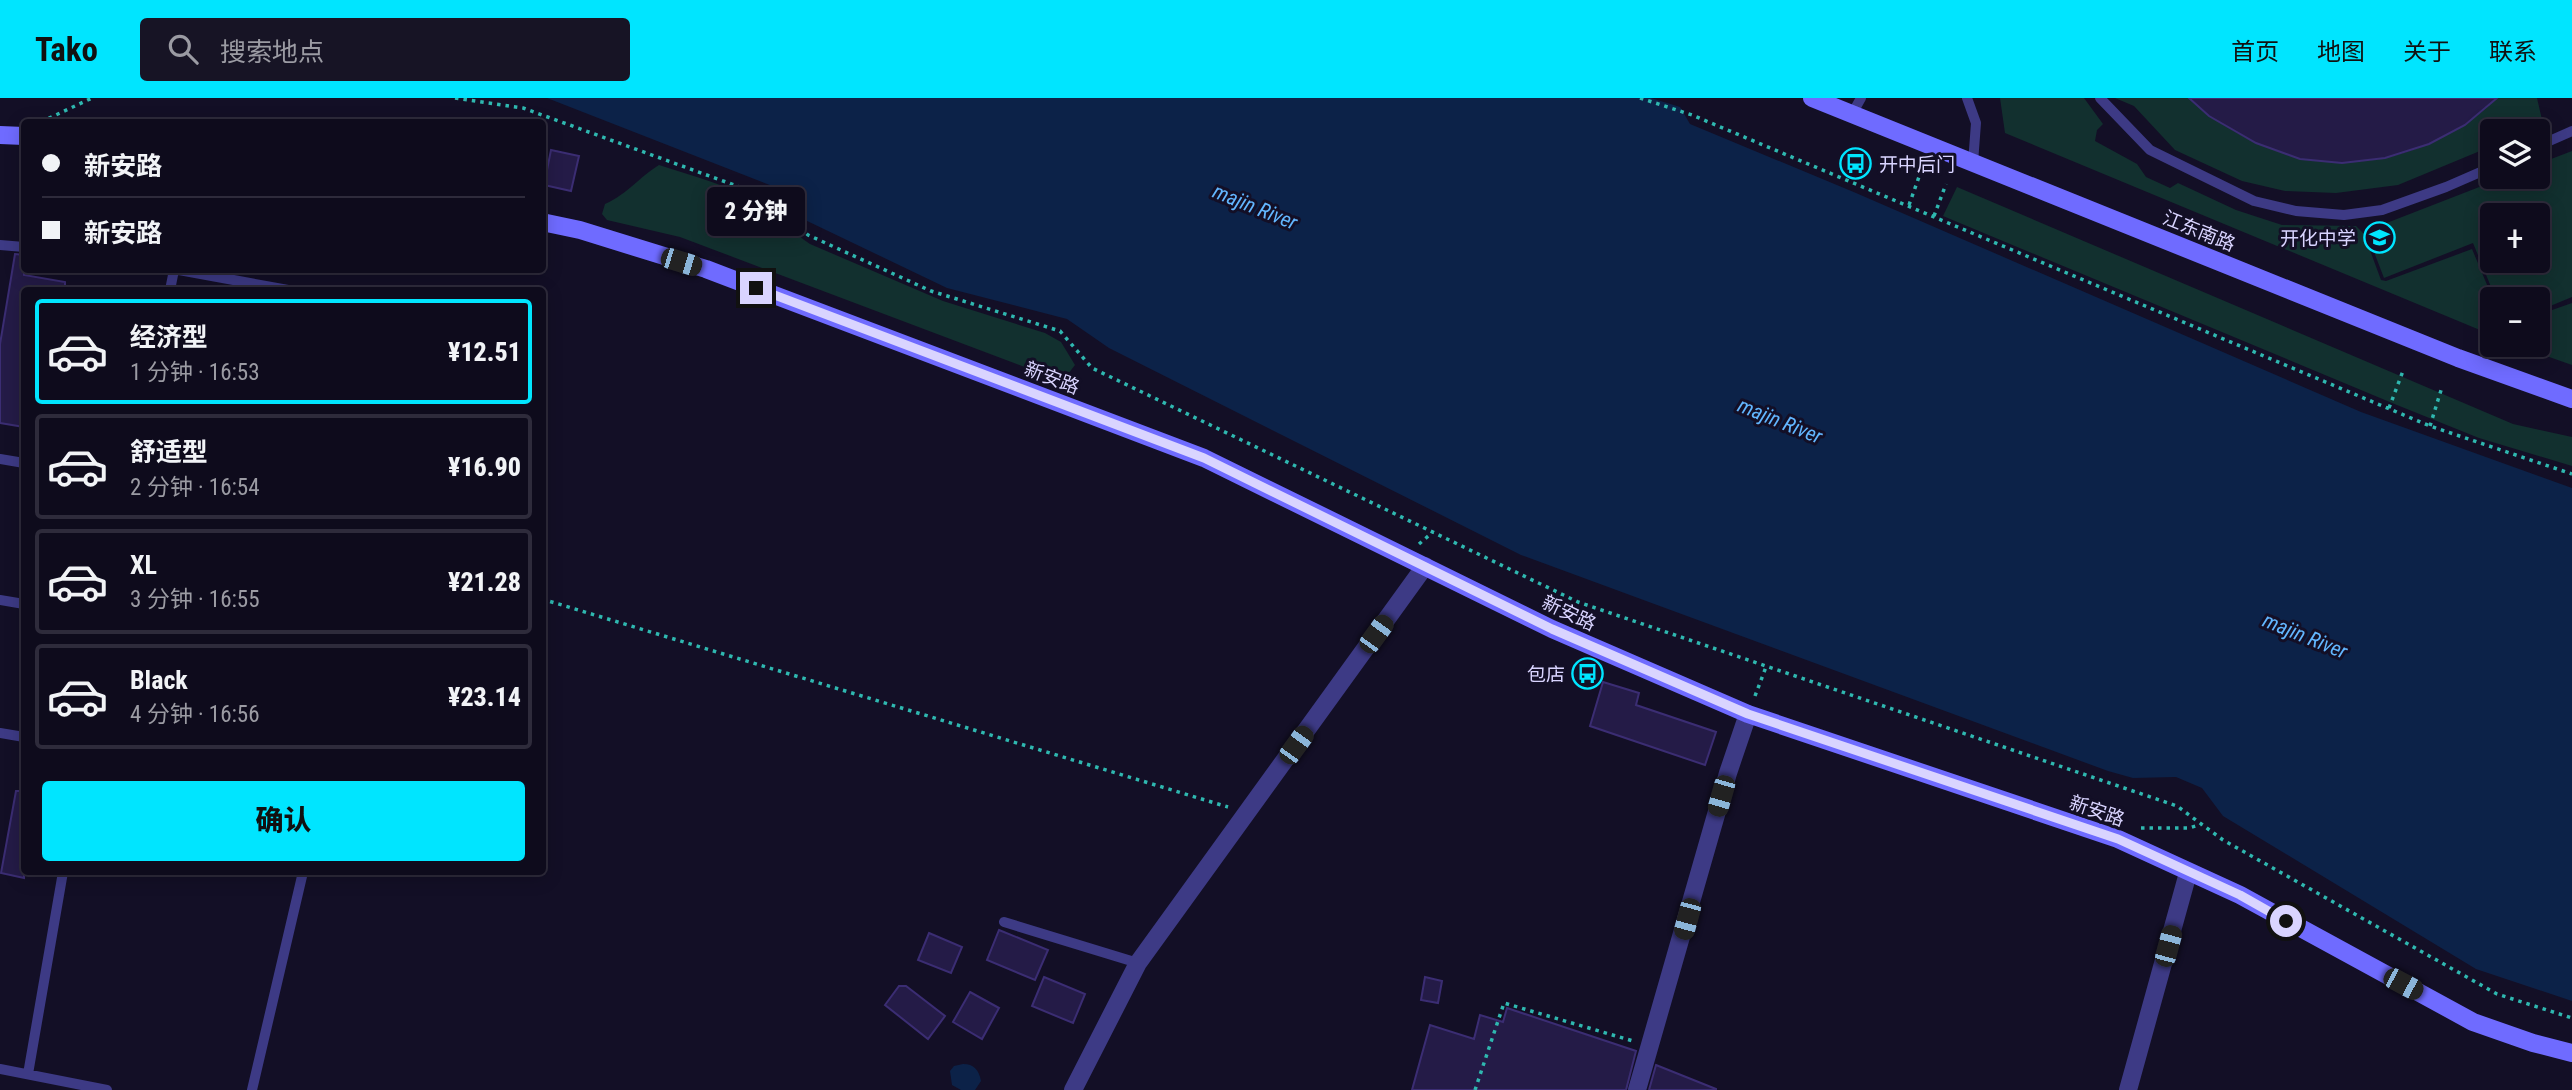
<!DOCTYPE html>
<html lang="zh">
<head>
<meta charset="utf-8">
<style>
	body { margin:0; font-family:"Roboto Condensed","Noto Sans SC",sans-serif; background:#171425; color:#f1f3f6; height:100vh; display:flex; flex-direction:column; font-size:26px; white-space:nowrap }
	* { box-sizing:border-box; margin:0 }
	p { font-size:23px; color:#9b9ba3 }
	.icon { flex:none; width:38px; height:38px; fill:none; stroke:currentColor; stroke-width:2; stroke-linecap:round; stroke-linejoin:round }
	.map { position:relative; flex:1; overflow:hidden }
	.details { position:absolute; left:21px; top:189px; width:525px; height:588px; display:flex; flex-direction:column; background:#0e0b1c; border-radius:7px; box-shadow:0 4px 18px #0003,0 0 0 2px #2e2b3b }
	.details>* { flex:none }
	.top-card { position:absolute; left:21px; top:21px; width:525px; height:154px; border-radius:7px; box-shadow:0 4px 18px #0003,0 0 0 2px #2e2b3b; display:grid; align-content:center; height:154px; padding:0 21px; background:#0e0b1c }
	.fabs { position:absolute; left:2480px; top:21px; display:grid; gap:14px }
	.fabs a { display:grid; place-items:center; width:70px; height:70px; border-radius:7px; background:#0e0b1c; box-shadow:0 4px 18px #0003,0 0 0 2px #2e2b3b; font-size:35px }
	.end { position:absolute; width:32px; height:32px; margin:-16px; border:9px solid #d9d4ff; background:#111; box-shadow:0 0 0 4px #111 }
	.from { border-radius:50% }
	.bubble { position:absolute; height:49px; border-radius:7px; background:#0e0b1c; box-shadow:0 4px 18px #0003,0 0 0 2px #2e2b3b; font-size:23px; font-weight:800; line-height:49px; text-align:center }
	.car { position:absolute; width:21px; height:42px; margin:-21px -10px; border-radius:9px; box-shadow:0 0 5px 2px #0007; background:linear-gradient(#222 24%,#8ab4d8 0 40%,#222 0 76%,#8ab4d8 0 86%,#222 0) }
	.top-card b { display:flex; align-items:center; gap:24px; height:66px; font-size:26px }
	.top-card b+b { border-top:2px solid #2e2b3b }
	.top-card i { width:18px; height:18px; background:#f1f3f6 }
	ul { padding:12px 0 0; list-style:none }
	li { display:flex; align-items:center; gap:21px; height:105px; margin:0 14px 10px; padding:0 7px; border:4px solid #2e2b3b; border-radius:7px }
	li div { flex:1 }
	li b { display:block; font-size:26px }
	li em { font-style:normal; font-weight:800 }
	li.active { border-color:#00e5ff }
	li>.icon { width:63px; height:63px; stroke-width:1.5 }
	.button { display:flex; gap:14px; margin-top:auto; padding:14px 21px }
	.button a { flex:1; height:80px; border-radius:7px; background:#00e5ff; color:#111; font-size:28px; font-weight:800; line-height:80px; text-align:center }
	header { display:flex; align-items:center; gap:42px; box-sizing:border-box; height:98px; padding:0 35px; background:#00e5ff; color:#111 }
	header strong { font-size:33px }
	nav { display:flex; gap:38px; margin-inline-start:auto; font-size:24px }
	.search { width:490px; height:63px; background:#171425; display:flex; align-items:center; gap:18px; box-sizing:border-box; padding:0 24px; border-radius:7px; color:#9b9ba3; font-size:26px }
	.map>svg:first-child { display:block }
	.green { fill:#12302f; fill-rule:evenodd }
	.water { fill:#0c2248 }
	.building { fill:#241b47; stroke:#3b2d73; stroke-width:2 }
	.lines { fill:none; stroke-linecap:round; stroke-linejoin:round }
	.path { stroke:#2fb8b0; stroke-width:3.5; stroke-dasharray:3.5 5; stroke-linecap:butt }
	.lane { stroke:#3d3a85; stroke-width:10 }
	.street { stroke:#3d3a85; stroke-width:18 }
	.secondary { stroke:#6f6bff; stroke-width:18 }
	.route { stroke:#d9d4ff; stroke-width:9 }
	.labels { text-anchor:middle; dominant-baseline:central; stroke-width:6; stroke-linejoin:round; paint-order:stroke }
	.poi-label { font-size:19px; fill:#d9d4ff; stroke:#130f26; text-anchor:end }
	.street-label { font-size:19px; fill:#d9d4ff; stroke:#130f26 }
	.water-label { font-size:21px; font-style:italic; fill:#62b6ff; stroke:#130f26 }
</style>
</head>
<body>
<header>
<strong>Tako</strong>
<div class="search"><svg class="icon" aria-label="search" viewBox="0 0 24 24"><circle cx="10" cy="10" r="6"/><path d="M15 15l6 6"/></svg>搜索地点</div>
<nav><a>首页</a><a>地图</a><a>关于</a><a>联系</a></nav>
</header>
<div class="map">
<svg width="2572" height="992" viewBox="0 0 2572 992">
	<rect width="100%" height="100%" fill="#130f26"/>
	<path class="green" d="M2000,0h84l19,26 -6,6 -2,11 42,23 9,13 24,11 8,-5 58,27 46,15 74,1 8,8 17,46 5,1 86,-32 21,50 -1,36 -487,-202z
		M2115,0h74c70,64 165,85 251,40 20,-11 41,-22 56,-40h41l6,26 -17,7h-34v15l-94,39 -62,8 -51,-2 -43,-10 -67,-31 -41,-44z
		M2572,53v146l-34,14v-12h-42l-23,-56 -89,35 -18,-47 139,-54h33v-13zM2492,117h46v46h-46z
		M659,67c33,11 69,20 99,37 20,11 33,30 52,42l133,57 102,32 16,9 14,23 -7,9 -30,-2 -358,-135 -73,-17 -5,-6 3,-10c24,-11 33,-26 54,-39z
		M1957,89l556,237 59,13v29l-93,-28 -82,-33 -454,-189z
		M2572,205v62l-57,-20h23v-30z"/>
	<path class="water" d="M547,0h1104l29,9 10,17 166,69 505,219 211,76v513l-96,-32 -253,-153 -21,-28 -26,-11 -43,1 -25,-7 -587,-216 -412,-207 -42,-29 -120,-31 -144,-69 -23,-30z
		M963,966c11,0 16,6 18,17l-6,9h-14l-9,-5 -2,-14 4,-5z"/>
	<path class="building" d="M2189,0h308l-32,27 -36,19 -44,14 -43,5 -42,-4 -44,-16 -47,-27z
		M551,52l28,6 -8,35 -27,-6z
		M15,156l9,1v20l41,7v8h-41v137l-24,-4v-79z
		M1603,584l36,11 -3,12 80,27 -11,33 -115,-39z
		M16,693h8v87l-23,-5z
		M999,832l49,20 -13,30 -48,-20z
		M929,835l33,14 -11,26 -33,-13z
		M1044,879l41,17 -12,29 -41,-17z
		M1425,879l17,4 -4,22 -17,-3z
		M899,888h7l39,30 -17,23 -43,-34z
		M970,894l29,16 -17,31 -29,-17z
		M1507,910l129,43 -10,39h-214l18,-65 44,14 6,-24 23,7z
		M1656,967l60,24v1h-67z"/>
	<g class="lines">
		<path class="path" d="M455,0l68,10 244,89 41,38 123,56 129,40 32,37 486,234 599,204 46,34 274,154 75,24
			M1640,0l52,17 738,311 142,48
			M41,24l51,-24
			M1909,107l11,-31
			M1934,118l12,-32
			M2389,310l14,-37
			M2430,328l12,-39
			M1419,446l14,-12
			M542,501l686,208
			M1755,598l11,-29
			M2141,730h48l13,-4
			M1475,992l29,-87 129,38"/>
		<path class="lane" d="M1967,0l9,25 -3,40
			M2100,0l50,52 104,51 42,10 48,4 38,-5 64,-23 46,-20
			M1852,16l9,-16
			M2538,48l34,-15
			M0,147l24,2
			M179,172l109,20
			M170,192l4,-20
			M0,361l24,4
			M0,502l24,4
			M0,635l24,4
			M1004,824l134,41
			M0,971l107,21
			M28,976l35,-202
			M252,992l51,-218"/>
		<path class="street" d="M1073,992l65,-127 287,-397
			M1637,992l91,-317 20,-59
			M2128,992l60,-217"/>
		<path class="secondary" d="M1812,0l646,260 114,41
			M0,37l24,1
			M542,124l38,8 126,39 498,189 348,171 196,85 370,125 122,56 233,127 60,21 39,10"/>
	</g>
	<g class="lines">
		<path class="route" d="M756,190l448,170 348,171 196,85 370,125 122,56 46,26"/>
	</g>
	<defs>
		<symbol id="bus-ring" viewBox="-11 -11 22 22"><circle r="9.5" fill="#130f26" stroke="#00e5ff" stroke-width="1.5"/><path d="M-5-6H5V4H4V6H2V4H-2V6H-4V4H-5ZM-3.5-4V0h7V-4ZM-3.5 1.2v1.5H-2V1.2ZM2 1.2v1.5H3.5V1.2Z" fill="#00e5ff"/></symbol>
		<symbol id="school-ring" viewBox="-11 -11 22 22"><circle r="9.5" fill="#130f26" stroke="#00e5ff" stroke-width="1.5"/><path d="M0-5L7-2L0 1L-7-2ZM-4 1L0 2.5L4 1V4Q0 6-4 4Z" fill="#00e5ff"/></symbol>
	</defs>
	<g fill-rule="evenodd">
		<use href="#bus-ring" x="1838" y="48" width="35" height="35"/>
		<use href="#school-ring" x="2362" y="122" width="35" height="35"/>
		<use href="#bus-ring" x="1570" y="558" width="35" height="35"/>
	</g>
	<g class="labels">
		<g class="poi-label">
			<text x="1879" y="66" text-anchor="start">开中后门</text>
			<text x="2356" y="140">开化中学</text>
			<text x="1565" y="576">包店</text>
		</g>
		<g class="street-label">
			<text transform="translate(2199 133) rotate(22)">江东南路</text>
			<text transform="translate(1052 280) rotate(21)">新安路</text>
			<text transform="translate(1569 515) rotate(25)">新安路</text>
			<text transform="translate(2097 713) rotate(19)">新安路</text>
		</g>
		<g class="water-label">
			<text transform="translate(1255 109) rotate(22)">majin River</text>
			<text transform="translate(1780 323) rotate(22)">majin River</text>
			<text transform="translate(2305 538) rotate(22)">majin River</text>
		</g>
	</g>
</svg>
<div class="fabs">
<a><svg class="icon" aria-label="layers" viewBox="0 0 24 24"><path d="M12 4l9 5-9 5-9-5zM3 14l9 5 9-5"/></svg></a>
<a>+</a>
<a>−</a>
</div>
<i class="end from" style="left:2286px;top:823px"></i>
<i class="end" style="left:756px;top:190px"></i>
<div class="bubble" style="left:707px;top:89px;width:98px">2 分钟</div>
<i class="car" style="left:681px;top:164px;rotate:107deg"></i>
<i class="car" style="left:1376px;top:536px;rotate:36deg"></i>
<i class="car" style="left:1296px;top:647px;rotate:36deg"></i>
<i class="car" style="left:1721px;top:698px;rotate:196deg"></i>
<i class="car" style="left:1687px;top:821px;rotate:195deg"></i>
<i class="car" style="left:2168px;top:848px;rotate:15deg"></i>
<i class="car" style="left:2403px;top:886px;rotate:118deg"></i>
<div class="top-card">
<b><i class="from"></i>新安路</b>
<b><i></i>新安路</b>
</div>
<section class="details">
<ul>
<li class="active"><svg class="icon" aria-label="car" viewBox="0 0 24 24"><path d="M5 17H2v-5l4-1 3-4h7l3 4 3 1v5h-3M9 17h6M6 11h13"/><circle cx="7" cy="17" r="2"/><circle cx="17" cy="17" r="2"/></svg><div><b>经济型</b><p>1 分钟 · 16:53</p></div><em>¥12.51</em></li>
<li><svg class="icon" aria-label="car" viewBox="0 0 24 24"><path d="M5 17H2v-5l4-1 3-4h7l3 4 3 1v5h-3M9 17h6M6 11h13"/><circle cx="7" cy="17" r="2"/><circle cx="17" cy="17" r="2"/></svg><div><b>舒适型</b><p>2 分钟 · 16:54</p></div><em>¥16.90</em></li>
<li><svg class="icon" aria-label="car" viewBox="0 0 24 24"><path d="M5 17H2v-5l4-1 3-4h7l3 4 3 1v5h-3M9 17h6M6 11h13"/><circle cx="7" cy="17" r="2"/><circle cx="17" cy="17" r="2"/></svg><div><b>XL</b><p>3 分钟 · 16:55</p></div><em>¥21.28</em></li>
<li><svg class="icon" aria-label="car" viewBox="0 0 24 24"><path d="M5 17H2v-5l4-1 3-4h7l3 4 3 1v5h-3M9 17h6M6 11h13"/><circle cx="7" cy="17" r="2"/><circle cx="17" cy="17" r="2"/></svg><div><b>Black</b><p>4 分钟 · 16:56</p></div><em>¥23.14</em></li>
</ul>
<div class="button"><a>确认</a></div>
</section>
</div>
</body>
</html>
